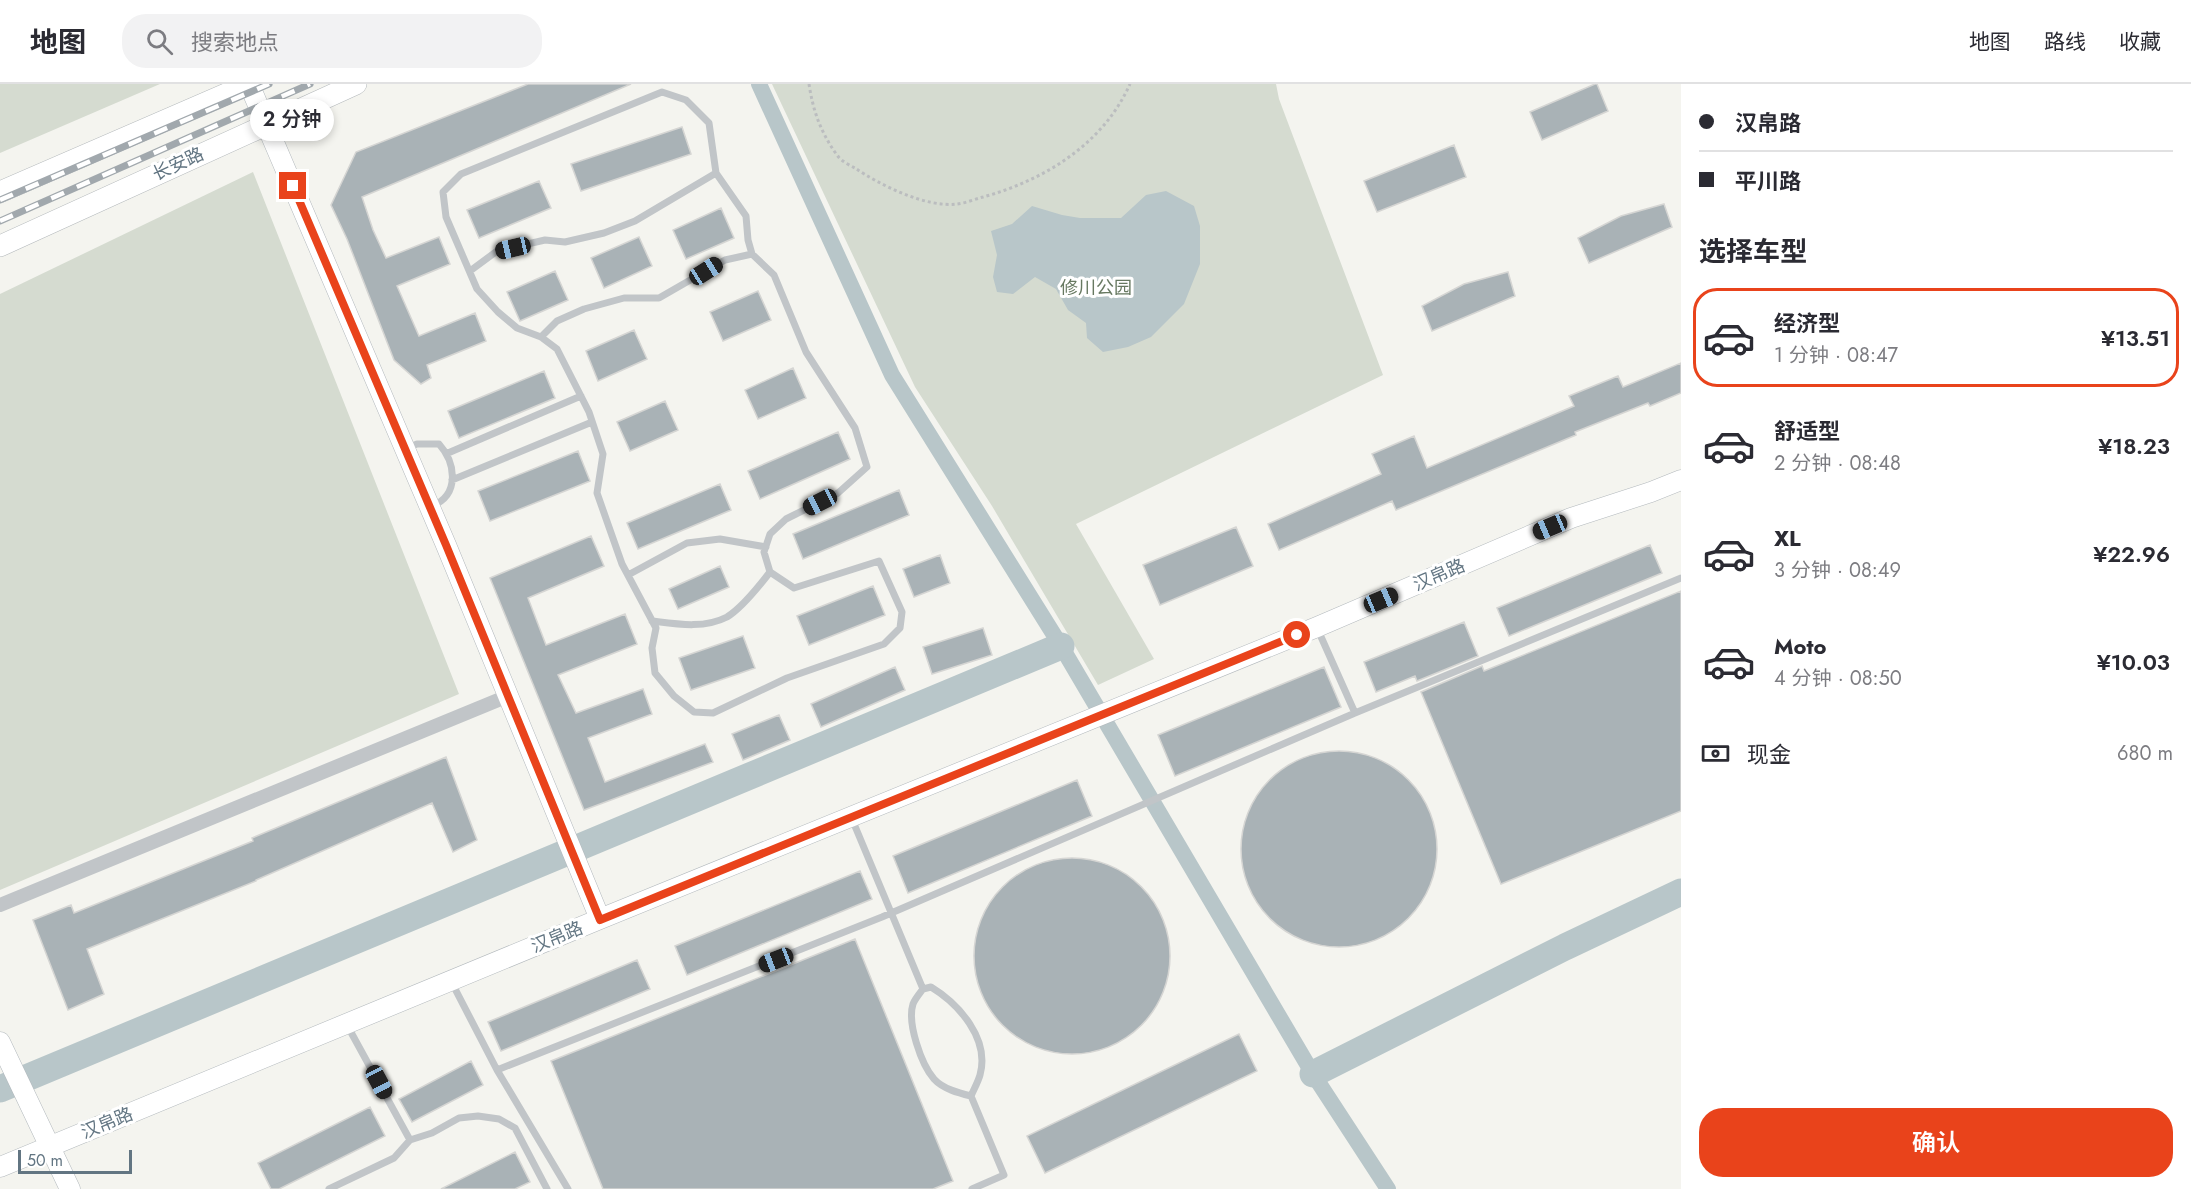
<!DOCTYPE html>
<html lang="zh">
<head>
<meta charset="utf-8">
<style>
	body { margin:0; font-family:Jost,"Noto Sans SC",sans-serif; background:#f2f2f3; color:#2b2b33; height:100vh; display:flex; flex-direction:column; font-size:22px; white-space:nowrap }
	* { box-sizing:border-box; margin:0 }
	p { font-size:20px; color:#7c7c81 }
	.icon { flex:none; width:33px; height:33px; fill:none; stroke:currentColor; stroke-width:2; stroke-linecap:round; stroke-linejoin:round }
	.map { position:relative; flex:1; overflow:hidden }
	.details { display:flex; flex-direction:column; background:#fff; width:510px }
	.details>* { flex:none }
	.top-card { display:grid; align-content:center; height:132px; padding:0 18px; background:#fff }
	.scale { position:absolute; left:18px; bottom:15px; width:114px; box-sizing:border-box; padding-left:6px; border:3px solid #627582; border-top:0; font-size:16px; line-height:21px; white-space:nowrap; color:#627582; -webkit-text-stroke:4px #fff; paint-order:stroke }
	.end { position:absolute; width:27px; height:27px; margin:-14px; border:8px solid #e9431b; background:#fff; box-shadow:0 0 0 3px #fff }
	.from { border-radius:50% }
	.bubble { position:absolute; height:42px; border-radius:21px; background:#fff; box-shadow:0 3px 9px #0003; font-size:20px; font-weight:600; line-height:42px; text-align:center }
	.car { position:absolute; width:18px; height:36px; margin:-18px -9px; border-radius:8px; box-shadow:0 0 4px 2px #0007; background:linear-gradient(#222 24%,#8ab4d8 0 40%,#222 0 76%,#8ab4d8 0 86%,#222 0) }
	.top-card b { display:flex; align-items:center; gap:21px; height:57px; font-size:22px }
	.top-card b+b { border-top:2px solid #e1e1e2 }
	.top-card i { width:15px; height:15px; background:#2b2b33 }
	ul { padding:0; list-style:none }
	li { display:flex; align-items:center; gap:18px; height:99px; margin:0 12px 9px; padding:0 6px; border:3px solid transparent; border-radius:24px }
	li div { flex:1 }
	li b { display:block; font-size:22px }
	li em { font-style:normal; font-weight:600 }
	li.active { border-color:#e9431b }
	li>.icon { width:54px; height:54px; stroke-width:1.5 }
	h2 { padding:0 18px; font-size:27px; line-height:72px }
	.pay { display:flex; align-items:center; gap:15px; height:66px; padding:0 18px; font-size:22px }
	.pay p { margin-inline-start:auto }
	.primary-button { display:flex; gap:12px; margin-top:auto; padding:12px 18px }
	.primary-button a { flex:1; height:69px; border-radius:24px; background:#e9431b; color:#fff; font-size:24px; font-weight:600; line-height:69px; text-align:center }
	header { display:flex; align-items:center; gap:36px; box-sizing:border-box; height:84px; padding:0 30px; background:#fff; border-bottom:2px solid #e1e1e2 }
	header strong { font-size:28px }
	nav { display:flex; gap:33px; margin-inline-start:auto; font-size:21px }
	.search { width:420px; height:54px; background:#f2f2f3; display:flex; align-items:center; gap:15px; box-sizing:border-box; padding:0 21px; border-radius:24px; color:#7c7c81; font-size:22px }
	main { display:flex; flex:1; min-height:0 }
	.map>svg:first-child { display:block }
	.green { fill:#d5dbd0 }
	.water { fill:#b8c6c9 }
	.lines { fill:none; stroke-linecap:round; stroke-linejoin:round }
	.canal { stroke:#b8c6c9; stroke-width:16 }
	.river { stroke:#b8c6c9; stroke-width:27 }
	.building { fill:#a9b2b6; stroke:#d5d5d3; stroke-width:1.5 }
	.secondary-casing { stroke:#b3b9bd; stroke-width:21 }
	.primary-casing { stroke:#b2b7ba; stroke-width:22 }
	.path { stroke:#bbbdbf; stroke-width:3; stroke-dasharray:3 3; stroke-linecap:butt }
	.lane { stroke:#c1c5c8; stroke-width:7 }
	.street { stroke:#c1c5c8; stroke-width:14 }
	.secondary { stroke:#fff; stroke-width:20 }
	.primary { stroke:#fff; stroke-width:21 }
	.rail-casing { stroke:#a1a8ad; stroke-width:7 }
	.rail { stroke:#fff; stroke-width:4.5; stroke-dasharray:14; stroke-linecap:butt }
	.route { stroke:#e9431b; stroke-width:8 }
	.labels { text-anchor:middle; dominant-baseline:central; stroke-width:6; stroke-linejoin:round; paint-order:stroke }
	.street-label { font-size:18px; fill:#627582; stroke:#fff }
	.park-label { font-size:18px; fill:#677961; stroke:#fff }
</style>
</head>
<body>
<header>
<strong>地图</strong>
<div class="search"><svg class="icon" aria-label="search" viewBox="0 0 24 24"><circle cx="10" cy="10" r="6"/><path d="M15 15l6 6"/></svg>搜索地点</div>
<nav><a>地图</a><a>路线</a><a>收藏</a></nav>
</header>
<main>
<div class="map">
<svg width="1681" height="1105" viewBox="0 0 1681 1105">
	<rect width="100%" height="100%" fill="#f4f4ef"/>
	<path class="green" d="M0,0h160l-160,69z
		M772,0h504l3,15 104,276 -307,149 78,135 -56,26 -106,-179 -77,-119z
		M253,88l206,522 -459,196v-596z"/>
	<path class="water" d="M1166,107l28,15 6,20v38l-16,40 -33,33 -23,10 -25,5 -16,-14 -1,-15 -18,-13 -12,-21 -21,-12 -22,17 -16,-2 -4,-15 4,-22 -6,-24 21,-7 20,-18 30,9 18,3h41l25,-23z"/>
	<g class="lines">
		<path class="canal" d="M759,0l133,291 169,271 252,428 75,115"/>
		<path class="river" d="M1313,990l252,-127 116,-55
			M0,1005l1061,-443"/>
	</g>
	<path class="building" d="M528,0h103l-269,113 11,33 13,28 53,-21 11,27 -53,22 22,50 56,-23 11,28 -59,24 4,13 -10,6 -27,-24 -47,-121 -16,-34 25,-53z
		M1595,0h2l11,27 -66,29 -12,-28z
		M682,43l9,27 -110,37 -10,-27z
		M1454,61l12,32 -89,35 -13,-31z
		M539,97l12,27 -72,30 -12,-28z
		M1664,120l8,23 -83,36 -11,-25 43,-22z
		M721,124l13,30 -48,21 -13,-29z
		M639,153l13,29 -48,22 -13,-30z
		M555,187l13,29 -48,21 -13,-29z
		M1508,188l7,24 -83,35 -10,-25 42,-22z
		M758,207l13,29 -48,21 -13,-29z
		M634,246l13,29 -49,22 -12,-30z
		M1681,279v30l-31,13 -2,-3 -73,29 1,3 -180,75 -4,-9 -113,49 -11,-26 113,-50 -9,-20 42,-18 13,32 147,-62 -5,-10 49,-20 5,11z
		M793,284l13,30 -48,21 -13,-29z
		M544,287l11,27 -96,40 -11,-27z
		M665,317l13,29 -48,21 -13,-29z
		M838,348l12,27 -90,40 -12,-28z
		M578,367l12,30 -100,40 -12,-30z
		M720,400l11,26 -93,39 -11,-26z
		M899,406l10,25 -106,44 -10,-25z
		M1236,443l17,39 -93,39 -17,-40z
		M591,452l13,30 -76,32 18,47 79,-31 12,30 -79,31 18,38 67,-24 9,25 -64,24 17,44 100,-38 8,18 -129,48 -94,-232z
		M1650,461l12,28 -153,63 -12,-28z
		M940,471l10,28 -36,14 -11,-28z
		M720,482l9,21 -51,22 -9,-20z
		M873,502l12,29 -76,30 -12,-29z
		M1681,507v220l-180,73 -80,-192 61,-26 2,5z
		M1464,538l14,34 -61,25 -2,-5 -39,16 -12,-30z
		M983,544l9,27 -60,19 -9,-27z
		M743,552l12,32 -64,22 -12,-32z
		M895,583l10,23 -84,37 -10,-23z
		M1324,583l17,40 -166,69 -17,-41z
		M779,631l11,25 -47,20 -11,-26z
		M1241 765a98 98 0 1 1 196 0a98 98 0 1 1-196 0Z
		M446,673l31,83 -24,12 -21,-49 -176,77v1l-169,68 17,45 -36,16 -35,-90 38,-15 3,8 179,-72 -1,-3z
		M1077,696l15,36 -184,77 -15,-37z
		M974 872a98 98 0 1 1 196 0a98 98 0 1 1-196 0Z
		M860,787l12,28 -185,76 -12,-29z
		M855,855l98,242 -20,8h-330l-52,-128z
		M637,876l13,29 -149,62 -13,-29z
		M1239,950l18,37 -212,102 -18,-37z
		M471,977l12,24 -71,37 -13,-23z
		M370,1023l15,29 -106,53h-8l-13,-26z
		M515,1068l15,30 -15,7h-74z"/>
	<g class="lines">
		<defs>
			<path id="secondary" d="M249,0l197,461 154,374
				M0,958l70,147
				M0,1083l600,-248 717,-292 254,-109 80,-26 30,-12"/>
			<path id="primary" d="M0,108l249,-108
				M0,162l356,-162"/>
		</defs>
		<use href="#secondary" class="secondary-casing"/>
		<use href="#primary" class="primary-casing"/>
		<path class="path" d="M809,0c4,27 12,49 28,71 4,6 12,10 18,13 25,17 71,40 102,36 9,-1 18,-5 26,-7 62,-17 120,-53 147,-113"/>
		<path class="lane" d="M662,8l24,8 23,23 7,50 30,43 2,24 4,14 22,21 32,77 49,76 12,39 -29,26 -52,26 -16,15 -6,18 6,20 24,16 85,-27 23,51 -2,16 -16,16 -97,34 -74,35 -19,-1 -20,-16 -19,-23 -3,-25 4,-20 -34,-64 -25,-71 6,-39 -14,-42 -32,-63 -16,-12 -24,-9 -19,-16 -21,-23 -31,-72 -3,-25 18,-18z
			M470,187l27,-20 48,-11 20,2 39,-9 31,-12 81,-48
			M541,253l16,-16 27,-12 40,-11h35l66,-38 27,-6
			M407,364l10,-4h22c17,19 21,51 -7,62
			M448,369l133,-57
			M452,396l140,-58
			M628,491l59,-32 33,-4 46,8
			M652,537c24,3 52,8 75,-4 13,-8 33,-32 43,-45
			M1318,546l37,83
			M852,735l71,170c-3,4 -8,10 -10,15 -6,19 8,60 21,75 9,10 25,14 37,17 3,-7 7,-14 9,-21 10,-36 -21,-71 -49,-88l-8,2
			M452,899l45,87 71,119
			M347,941l63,115
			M497,986l385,-153 473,-204 326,-135
			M971,1012l33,79 -32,14
			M329,1105l65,-31 16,-18 22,-7 27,-15 19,-2 21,3 16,9 32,61"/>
		<path class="street" d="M0,821l508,-209"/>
		<use href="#secondary" class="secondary"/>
		<use href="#primary" class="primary"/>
		<defs>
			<path id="rail" d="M0,116l269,-116
				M0,137l310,-137"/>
		</defs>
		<use href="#rail" class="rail-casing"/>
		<use href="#rail" class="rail"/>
	</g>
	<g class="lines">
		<path class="route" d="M293,102l153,359 154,375 697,-285"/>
	</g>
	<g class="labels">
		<g class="street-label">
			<text transform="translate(178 80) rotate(-25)">长安路</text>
			<text transform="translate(1439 491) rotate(-23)">汉帛路</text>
			<text transform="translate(557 853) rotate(-22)">汉帛路</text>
			<text transform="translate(107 1039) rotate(-22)">汉帛路</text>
		</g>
		<g class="park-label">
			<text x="1096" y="204">修川公园</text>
		</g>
	</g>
</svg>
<div class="scale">50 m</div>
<i class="end from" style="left:1297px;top:551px"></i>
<i class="end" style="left:293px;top:102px"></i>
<div class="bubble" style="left:250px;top:15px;width:84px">2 分钟</div>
<i class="car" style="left:513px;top:164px;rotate:257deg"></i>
<i class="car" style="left:706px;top:187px;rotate:58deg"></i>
<i class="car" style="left:820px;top:418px;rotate:243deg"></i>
<i class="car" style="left:1550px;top:443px;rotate:247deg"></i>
<i class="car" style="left:1381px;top:516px;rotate:67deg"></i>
<i class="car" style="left:776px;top:876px;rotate:249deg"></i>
<i class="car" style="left:379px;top:998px;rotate:152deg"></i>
</div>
<section class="details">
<div class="top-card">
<b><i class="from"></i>汉帛路</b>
<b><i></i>平川路</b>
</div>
<h2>选择车型</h2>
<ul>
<li class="active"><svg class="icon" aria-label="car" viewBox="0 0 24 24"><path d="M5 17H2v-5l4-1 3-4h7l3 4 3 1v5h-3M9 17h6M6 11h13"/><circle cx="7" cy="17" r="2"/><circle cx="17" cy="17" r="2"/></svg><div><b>经济型</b><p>1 分钟 · 08:47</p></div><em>¥13.51</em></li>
<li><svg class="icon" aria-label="car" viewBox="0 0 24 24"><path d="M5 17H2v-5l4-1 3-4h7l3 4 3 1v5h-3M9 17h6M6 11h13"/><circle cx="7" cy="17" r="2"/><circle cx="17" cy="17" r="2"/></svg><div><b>舒适型</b><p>2 分钟 · 08:48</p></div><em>¥18.23</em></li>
<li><svg class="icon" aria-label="car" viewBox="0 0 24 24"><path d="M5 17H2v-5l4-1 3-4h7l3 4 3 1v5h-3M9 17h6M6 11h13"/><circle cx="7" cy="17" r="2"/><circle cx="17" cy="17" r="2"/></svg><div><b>XL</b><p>3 分钟 · 08:49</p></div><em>¥22.96</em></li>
<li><svg class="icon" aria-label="car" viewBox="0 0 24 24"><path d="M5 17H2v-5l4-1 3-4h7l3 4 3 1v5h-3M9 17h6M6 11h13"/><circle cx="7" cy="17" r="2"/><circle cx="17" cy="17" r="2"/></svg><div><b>Moto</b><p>4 分钟 · 08:50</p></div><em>¥10.03</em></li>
</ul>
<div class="pay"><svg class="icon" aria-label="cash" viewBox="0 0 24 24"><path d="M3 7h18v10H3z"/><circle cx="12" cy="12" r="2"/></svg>现金<p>680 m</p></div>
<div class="primary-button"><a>确认</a></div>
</section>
</main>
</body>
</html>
